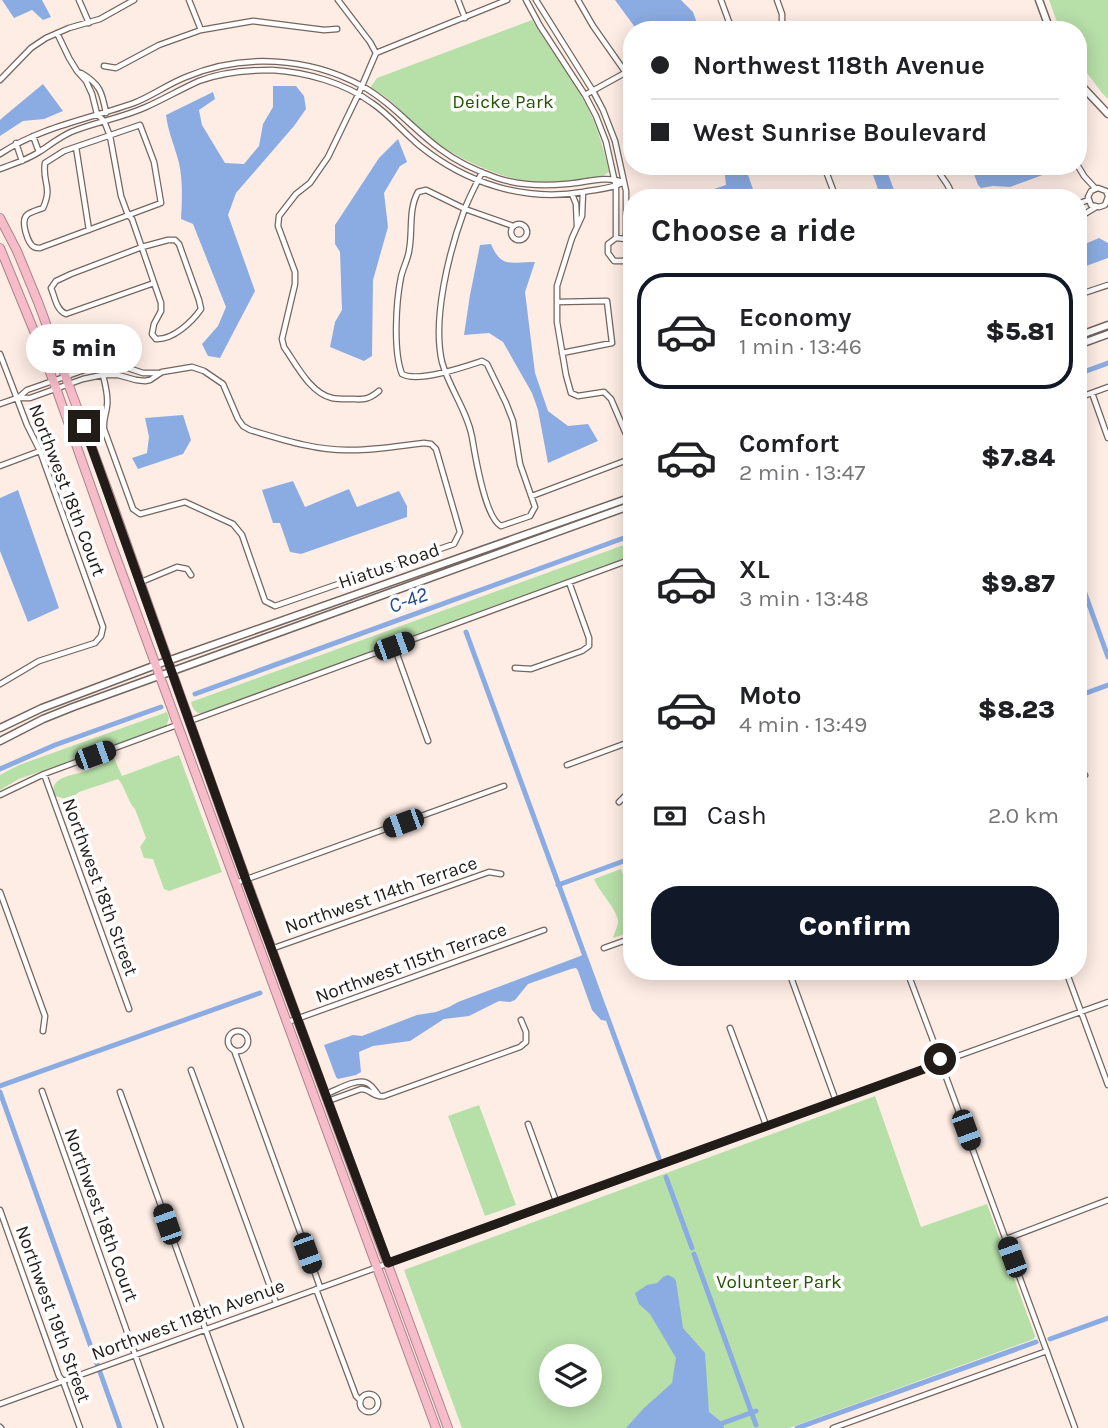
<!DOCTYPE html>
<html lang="en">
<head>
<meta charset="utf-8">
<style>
	body { margin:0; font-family:Karla,sans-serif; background:#f6f6f6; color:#202124; height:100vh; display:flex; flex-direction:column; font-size:26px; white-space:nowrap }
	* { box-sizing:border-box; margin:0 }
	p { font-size:23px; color:#757577 }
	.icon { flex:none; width:38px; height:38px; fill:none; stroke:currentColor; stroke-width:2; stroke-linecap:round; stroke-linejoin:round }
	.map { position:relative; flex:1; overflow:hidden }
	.drawer { position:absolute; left:623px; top:189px; width:464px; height:791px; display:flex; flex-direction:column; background:#fff; border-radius:28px; box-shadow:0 4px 18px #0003 }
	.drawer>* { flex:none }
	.hud { position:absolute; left:623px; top:21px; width:464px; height:154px; border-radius:28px; box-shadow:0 4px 18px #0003; display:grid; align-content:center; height:154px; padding:0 28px; background:#fff }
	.fabs { position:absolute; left:539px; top:1344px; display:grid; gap:14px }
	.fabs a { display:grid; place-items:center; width:63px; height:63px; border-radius:50%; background:#fff; box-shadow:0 4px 18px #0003; font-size:35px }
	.end { position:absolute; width:32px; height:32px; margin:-16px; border:9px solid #221c19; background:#fff; box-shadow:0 0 0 4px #fff }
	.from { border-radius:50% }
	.bubble { position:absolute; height:49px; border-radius:24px; background:#fff; box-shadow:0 4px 18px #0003; font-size:23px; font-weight:800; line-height:49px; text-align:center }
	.car { position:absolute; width:21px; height:42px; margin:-21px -10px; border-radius:9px; box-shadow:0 0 5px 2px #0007; background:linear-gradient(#222 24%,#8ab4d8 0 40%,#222 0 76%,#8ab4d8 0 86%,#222 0) }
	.hud b { display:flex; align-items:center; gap:24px; height:66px; font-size:26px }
	.hud b+b { border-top:2px solid #e0e0e0 }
	.hud i { width:18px; height:18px; background:#202124 }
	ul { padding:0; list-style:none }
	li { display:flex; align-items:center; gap:21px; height:116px; margin:0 14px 10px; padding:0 14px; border:4px solid transparent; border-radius:28px }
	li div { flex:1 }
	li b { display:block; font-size:26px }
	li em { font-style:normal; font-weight:800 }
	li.current { border-color:#111827 }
	li>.icon { width:63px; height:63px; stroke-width:1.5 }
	h2 { padding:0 28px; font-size:32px; line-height:84px }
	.pay { display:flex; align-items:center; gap:18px; height:77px; padding:0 28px; font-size:26px }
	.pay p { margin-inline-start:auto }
	.button { display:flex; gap:14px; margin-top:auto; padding:14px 28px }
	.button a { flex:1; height:80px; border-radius:28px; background:#111827; color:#fff; font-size:28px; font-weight:800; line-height:80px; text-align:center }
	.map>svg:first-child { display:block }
	.green { fill:#b7dfa8; fill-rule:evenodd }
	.water { fill:#8bace2 }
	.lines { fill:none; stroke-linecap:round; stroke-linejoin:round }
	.canal { stroke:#8bace2; stroke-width:5 }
	.street-casing { stroke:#74655e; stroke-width:7 }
	.secondary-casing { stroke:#74655e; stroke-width:9 }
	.highway-casing { stroke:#ac848c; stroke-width:10 }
	.street { stroke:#fff; stroke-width:4.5 }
	.secondary { stroke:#fff; stroke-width:6 }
	.highway { stroke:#f6bcca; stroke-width:8 }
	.route { stroke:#221c19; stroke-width:9 }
	.labels { text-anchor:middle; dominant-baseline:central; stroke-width:7; stroke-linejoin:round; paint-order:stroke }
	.park-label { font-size:19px; fill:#235304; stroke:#fefefe }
	.street-label { font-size:19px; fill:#221c19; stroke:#fefefe }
	.water-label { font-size:21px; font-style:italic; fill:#254c8c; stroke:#fefefe }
</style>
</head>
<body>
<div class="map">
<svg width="1108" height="1428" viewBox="0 0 1108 1428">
	<rect width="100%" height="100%" fill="#feede5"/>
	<path class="green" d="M1049,0h59v99l-6,-6 -24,-32v-31h-18z
		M532,20c15,25 33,49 48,74 15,24 23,51 29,78l-6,4c-16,4 -47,8 -64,7 -31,-1 -83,-25 -108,-44 -21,-16 -37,-41 -61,-51l7,-10z
		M632,542v15l-430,157c-7,-1 -9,-5 -11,-12z
		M167,712l2,6 -3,9 -147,52 -19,11v-15l19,-10z
		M179,755l43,117 -53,19 -5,-2 -11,-30 -9,-1 -4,-11 6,-9 -11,-29c-8,-8 -9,-21 -17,-30l-39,13 -6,5 -7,2 -11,-3c-9,-20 22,-21 34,-26 9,-3 17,-9 25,-12l8,18z
		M621,869l11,30v33l-19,6c1,-4 5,-12 5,-17 -1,-12 -19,-29 -24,-42z
		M875,1096l46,131 66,-23 48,132 -1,3 -245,89h-327l-58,-158zM551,1356h39v39h-39z
		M479,1105l37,100 -31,11 -37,-100z"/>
	<path class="water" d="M2,0h40l9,17 -8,3 -11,-10 -18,8z
		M615,0h66l12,12 4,11 -16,7h-44z
		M43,84l20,27 -19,8 -21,2 -23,15v-16l2,-2z
		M273,86h23l8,10 2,13 -12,17 -58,67 -8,22 27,76 -35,67 -12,-2 -6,-12 16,-18 8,-19 -33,-83 -12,-5c1,-18 2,-38 -2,-56 -4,-16 -11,-31 -13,-48l47,-23 2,7 -16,11 3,15 23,38 19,1 15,-18 4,-22 10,-17z
		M398,139l9,23 -7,4 -16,27 4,34 -15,53 -1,76 -8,5 -34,-14 5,-25 7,-12 -2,-58 -5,-8v-19l44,-67z
		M724,166h21l11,32h-60l12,-7 18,-6z
		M870,166h15l12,32h-16z
		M971,166h86l-2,3 -15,7 -30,11 -17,-1 -12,2 -3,-3z
		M1099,238l9,5v15l-30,11v-22z
		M491,244c11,26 21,17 44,18l-10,30 10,81 13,38 20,15 20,-2 10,17 -50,22 -10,-53 -6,-17 -29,-51 -14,-9 -25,2 6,-40 10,-50z
		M183,415l8,25 -8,14 -45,15 -6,-11 15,-5 2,-16 -4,-19z
		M293,481l12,26 44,-18 8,18 42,-16 8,15v11l-106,37 -11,-2 -10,-29h-7l-11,-33z
		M18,490l41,118 -31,14 -28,-71v-53z
		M583,955l25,66 -7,-1 -9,-10 -14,-39 -2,-3 -5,1 -43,15 -13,16 -5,2 -11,-1 -30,15 -25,3 -34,22 -37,5 -14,6 2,20 -5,3 -18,4 -2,-2 -12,-32 29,-10 9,1 55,-21 19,-3 13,-5 9,-5z
		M668,1275l6,3 2,3 7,47 22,25 4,59 14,11 1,5h-98l18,-20 28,-25 4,-25 -26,-44 -11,-10 -4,-11 12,-8 10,-2 6,-6z"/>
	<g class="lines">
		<path class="canal" d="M1078,374l30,-11
			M1078,574l30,83
			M466,632l193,526
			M195,694l437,-159
			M1078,696l30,-11
			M0,769l55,-24 106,-38
			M558,885l74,-27
			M0,1086l260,-93
			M0,1092l97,272
			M666,1177l26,71
			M694,1254l62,171
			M1050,1339l58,-21
			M100,1372l20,56
			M723,1423l33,-12
			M797,1428l239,-86"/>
		<defs>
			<path id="street" d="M79,0l10,23
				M189,0l12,30
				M338,0l32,42 6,11 -18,42 -30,62 -18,26 -14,11 -17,22 -1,10 17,46v12l-13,55 2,8c12,17 26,46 48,51 5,1 11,1 16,1 15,0 19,2 31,-8
				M458,0l7,18
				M526,0l14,26 45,69 11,21 10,26 10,45v51l-8,6v9l6,8h9l7,-5 2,-7
				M536,0l57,91 10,19 12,31 11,50v48
				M578,0l15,26 33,47 6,11
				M721,0l11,30
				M777,0l5,14v12l22,4
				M737,30l20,-4h25
				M57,33l12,25 8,13 9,10 6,13 5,20 7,7 6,15 11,60 7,19 4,4 29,84v8l-7,13 -2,10 4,5c17,1 36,-17 45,-30l-2,-9 -20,-56 -4,-4h-7l-26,7 -71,27 -15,7 -5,7c4,9 5,22 15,26l88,-31
				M376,53l131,-53
				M104,66l12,2 43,-23 42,-15 52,-9 71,9 13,-1
				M81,73c19,11 21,19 25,40
				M0,80l31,-32 15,-10 23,-10 31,-9 34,-19
				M585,95l47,-26
				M140,125l14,37 7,41 -121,45c-2,0 -4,0 -6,-1 -6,-3 -14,-26 -7,-32 3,-3 11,-5 16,-7 10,-22 -1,-25 2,-45l19,-12z
				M33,136l6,16
				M16,143l6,18
				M76,147l13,83
				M0,154c40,-27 89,-35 134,-51 18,-7 34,-19 52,-26 56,-24 123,-20 176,9 30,17 51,43 78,63 17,13 37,22 57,29 21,7 46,8 69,6 18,-1 40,-9 57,-2
				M679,166l4,3 6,-3
				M824,166l12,32
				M936,166c4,12 15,18 16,32
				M1078,166l6,10 11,12
				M0,169c13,-5 27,-9 39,-17 11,-7 19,-14 32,-20 24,-10 51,-14 75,-25 18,-8 35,-18 53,-26 23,-9 48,-11 73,-11 34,2 73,13 100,33 18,12 31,29 48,43 46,37 104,56 163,46 15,-3 29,-3 41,-10
				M482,172c-6,13 -13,25 -18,39 -15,41 -32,108 -22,151 7,26 25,48 30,75 3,18 13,81 29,89l29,-10 5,-9 -15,-43 -7,-43 -7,-18 -19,-39 -5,-3c-18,6 -64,22 -80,13 -9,-23 -6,-72 -1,-97 2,-9 7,-18 8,-26 4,-20 -1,-41 9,-59l8,-2 39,19 48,17
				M583,192l-1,24 -10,22 -15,48v36l9,53 5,18 7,3 26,-4 7,7 21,49
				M572,194l4,10 1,22
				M1108,196l-2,-5 -8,-3 -7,3 -3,6 3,8 8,2 6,-2 3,-8
				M1078,204l10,-4
				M1078,218l18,-11
				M511 232a8 8 0 1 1 16 0a8 8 0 1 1-16 0Z
				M616,238l10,1 6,9
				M1078,295l30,-10
				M557,302l50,-1 5,42 -50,10
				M0,354l27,71 13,26 63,176 -2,9 -6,7 -56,18 -39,23
				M1092,393l16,45
				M18,398l9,-8 63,-22 29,-3 24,8h16
				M1078,398l30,-11
				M0,404l17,-6h13l53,-19 19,-4h16l18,5 9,1 5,-1 12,-8 30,-5 12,4 19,13 15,35 5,7 7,4c31,9 63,20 97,20 26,1 51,-4 77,-7l7,1 5,5 24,83 -6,12 -179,62 -10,-5 -23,-66 -9,-11 -48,-22 -45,12 -7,-5 -29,-80c-1,-9 2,-14 3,-23 2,-13 -4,-28 -6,-40
				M0,466l40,-15
				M532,496l98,-37 2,-3
				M141,582l36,-15 10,2 4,6
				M394,646l34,95
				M515,668l16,1 51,-18 7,-5v-8l-20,-56
				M190,721l442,-162
				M567,765l65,-24
				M44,774l85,235
				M1078,777l7,-2
				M0,795l44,-21 133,-49
				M619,802l13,-13
				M236,883l268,-97
				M0,892l45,124 -2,15
				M604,948l28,-10
				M271,949l218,-77 12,2
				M907,971l33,88
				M1066,971l42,114
				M789,972l47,129
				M288,1022l256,-92
				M730,1028l36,97
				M228 1041a10 10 0 1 1 20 0a10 10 0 1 1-20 0Z
				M234,1050l86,237
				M944,1061l164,-59
				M942,1066l133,362
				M191,1070l85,233
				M42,1091l119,337
				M120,1092l121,336
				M326,1094c11,-4 30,-16 41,-11 5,2 9,9 12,13
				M328,1101l33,-12c10,0 12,9 23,7l136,-49 6,-5v-10l-5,-12
				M528,1124l28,77
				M0,1210l59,166 4,5 17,47
				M1006,1239l102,-39
				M316,1289l40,107 4,4
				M360 1403a9 9 0 1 1 18 0a9 9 0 1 1-18 0Z
				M0,1404l938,-340
				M0,1427l1,1
				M833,1428l214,-77"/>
			<path id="secondary" d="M1039,0l11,30
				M1078,82l30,32
				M1078,336l30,-11
				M1078,345l30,-11
				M0,728l42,-20 114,-43 476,-168
				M0,741l43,-22 30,-12 559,-202"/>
			<path id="highway" d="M0,218l17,33 21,51 71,192 120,339 219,595
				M0,248l34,83 22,57 56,158 324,882"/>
		</defs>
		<use href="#street" class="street-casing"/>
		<use href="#secondary" class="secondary-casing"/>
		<use href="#highway" class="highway-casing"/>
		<use href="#street" class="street"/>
		<use href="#secondary" class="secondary"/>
		<use href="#highway" class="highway"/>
	</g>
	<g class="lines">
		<path class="route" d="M84,426l162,454 142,383 550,-199 2,-5"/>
	</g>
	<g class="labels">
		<g class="park-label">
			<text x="503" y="102">Deicke Park</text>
			<text x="779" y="1282">Volunteer Park</text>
		</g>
		<g class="street-label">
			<text transform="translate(67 490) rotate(69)">Northwest 18th Court</text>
			<text transform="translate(389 566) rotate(-19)">Hiatus Road</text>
			<text transform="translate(100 887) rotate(70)">Northwest 18th Street</text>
			<text transform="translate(381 895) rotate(-19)">Northwest 114th Terrace</text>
			<text transform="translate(411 963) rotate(-20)">Northwest 115th Terrace</text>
			<text transform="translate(101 1215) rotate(70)">Northwest 18th Court</text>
			<text transform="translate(53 1314) rotate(70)">Northwest 19th Street</text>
			<text transform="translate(188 1320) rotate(-20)">Northwest 118th Avenue</text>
		</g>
		<g class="water-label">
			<text transform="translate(408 600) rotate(-20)">C-42</text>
		</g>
	</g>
</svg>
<div class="fabs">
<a><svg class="icon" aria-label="layers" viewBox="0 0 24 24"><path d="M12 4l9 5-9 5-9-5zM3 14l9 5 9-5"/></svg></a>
</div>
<i class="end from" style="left:940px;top:1059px"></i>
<i class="end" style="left:84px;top:426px"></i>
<div class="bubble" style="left:26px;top:324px;width:116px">5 min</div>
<i class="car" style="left:394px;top:646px;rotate:70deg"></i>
<i class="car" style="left:95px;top:755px;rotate:70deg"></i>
<i class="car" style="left:403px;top:823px;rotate:250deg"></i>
<i class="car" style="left:966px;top:1130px;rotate:160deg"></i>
<i class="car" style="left:167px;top:1224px;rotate:341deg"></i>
<i class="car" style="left:307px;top:1253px;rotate:160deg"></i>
<i class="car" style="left:1012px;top:1257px;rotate:340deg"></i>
<div class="hud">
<b><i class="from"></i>Northwest 118th Avenue</b>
<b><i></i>West Sunrise Boulevard</b>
</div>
<section class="drawer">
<h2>Choose a ride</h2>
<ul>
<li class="current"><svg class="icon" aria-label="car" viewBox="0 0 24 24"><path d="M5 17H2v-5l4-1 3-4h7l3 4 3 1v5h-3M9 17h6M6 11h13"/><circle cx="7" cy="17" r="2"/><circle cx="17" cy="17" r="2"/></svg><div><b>Economy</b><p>1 min · 13:46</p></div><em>$5.81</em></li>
<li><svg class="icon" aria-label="car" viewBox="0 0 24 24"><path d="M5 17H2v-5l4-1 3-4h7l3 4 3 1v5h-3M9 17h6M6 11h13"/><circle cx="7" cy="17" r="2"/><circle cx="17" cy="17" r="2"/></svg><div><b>Comfort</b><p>2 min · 13:47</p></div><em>$7.84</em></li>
<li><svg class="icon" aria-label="car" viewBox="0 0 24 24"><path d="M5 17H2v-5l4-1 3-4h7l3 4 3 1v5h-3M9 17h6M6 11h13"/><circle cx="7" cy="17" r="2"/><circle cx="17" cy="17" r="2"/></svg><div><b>XL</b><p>3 min · 13:48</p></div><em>$9.87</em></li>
<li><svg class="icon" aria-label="car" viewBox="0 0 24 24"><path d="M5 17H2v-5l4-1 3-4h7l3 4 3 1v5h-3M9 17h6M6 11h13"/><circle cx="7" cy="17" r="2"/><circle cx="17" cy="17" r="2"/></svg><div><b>Moto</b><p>4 min · 13:49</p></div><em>$8.23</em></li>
</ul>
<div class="pay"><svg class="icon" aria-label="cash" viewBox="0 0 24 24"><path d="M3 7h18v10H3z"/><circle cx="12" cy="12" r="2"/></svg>Cash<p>2.0 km</p></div>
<div class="button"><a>Confirm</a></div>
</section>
</div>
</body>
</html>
